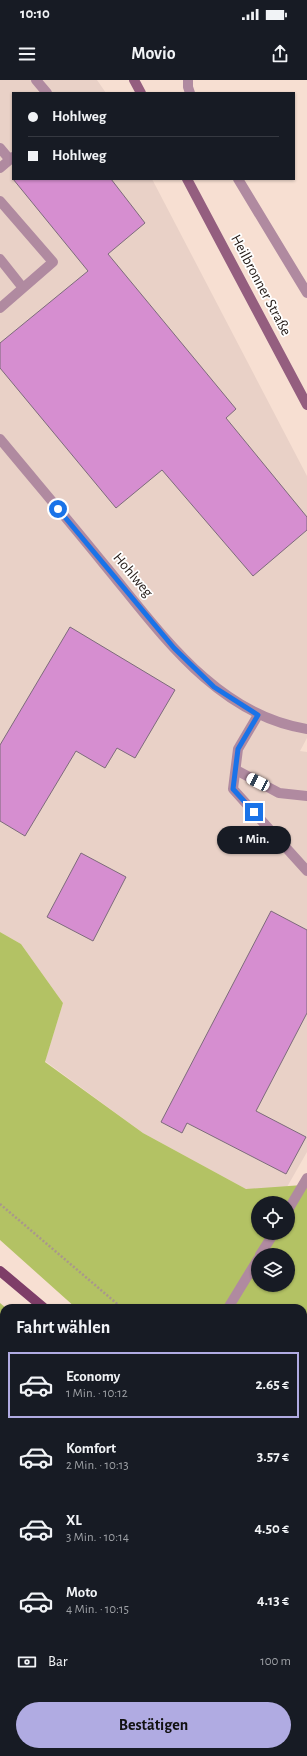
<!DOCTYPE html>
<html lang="de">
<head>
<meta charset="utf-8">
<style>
	body { margin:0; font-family:"Alegreya Sans",sans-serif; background:#20242c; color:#f1f3f6; height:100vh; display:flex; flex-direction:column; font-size:15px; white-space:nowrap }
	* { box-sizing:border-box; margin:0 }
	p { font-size:13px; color:#9ea1a6 }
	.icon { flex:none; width:22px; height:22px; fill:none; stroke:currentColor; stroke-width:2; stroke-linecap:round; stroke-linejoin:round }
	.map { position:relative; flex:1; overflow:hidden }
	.side { position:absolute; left:0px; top:1224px; width:307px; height:452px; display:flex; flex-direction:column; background:#171b24; border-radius:12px 12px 0 0; box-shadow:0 1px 3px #0004 }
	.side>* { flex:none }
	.guide { position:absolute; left:12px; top:12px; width:283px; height:88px; border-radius:0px; box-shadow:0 1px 3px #0004; display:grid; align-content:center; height:88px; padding:0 16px; background:#171b24 }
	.fabs { position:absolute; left:251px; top:1116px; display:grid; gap:8px }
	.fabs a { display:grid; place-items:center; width:44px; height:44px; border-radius:50%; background:#171b24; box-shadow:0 1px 3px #0004; font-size:20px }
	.end { position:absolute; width:18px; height:18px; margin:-9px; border:5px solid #1a73e8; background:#fff; box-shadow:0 0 0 2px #fff }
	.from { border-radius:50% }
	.bubble { position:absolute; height:28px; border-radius:14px; background:#171b24; box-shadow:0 1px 3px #0004; font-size:13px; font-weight:700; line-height:28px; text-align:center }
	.car { position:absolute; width:12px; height:24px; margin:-12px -6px; border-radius:5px; box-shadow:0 0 3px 1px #0007; background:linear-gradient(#fff 24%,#345 0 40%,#fff 0 76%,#345 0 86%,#fff 0) }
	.guide b { display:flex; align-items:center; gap:14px; height:38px; font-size:15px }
	.guide b+b { border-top:1px solid #363941 }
	.guide i { width:10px; height:10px; background:#f1f3f6 }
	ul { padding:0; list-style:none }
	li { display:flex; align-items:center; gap:12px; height:66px; margin:0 8px 6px; padding:0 8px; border:2px solid transparent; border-radius:0px }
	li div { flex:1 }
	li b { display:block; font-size:15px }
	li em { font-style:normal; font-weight:700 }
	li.current { border-color:#b0abe2 }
	li>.icon { width:36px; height:36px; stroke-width:1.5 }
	h2 { padding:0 16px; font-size:18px; line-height:48px }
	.pay { display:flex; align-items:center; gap:10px; height:44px; padding:0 16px; font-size:15px }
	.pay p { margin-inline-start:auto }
	.cta { display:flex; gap:8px; margin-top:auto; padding:8px 16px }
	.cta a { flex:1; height:46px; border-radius:24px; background:#b0abe2; color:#111; font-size:16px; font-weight:700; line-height:46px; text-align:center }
	.status { display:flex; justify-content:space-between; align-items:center; height:28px; padding:0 20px; background:#171b24; direction:ltr }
	.status svg { height:11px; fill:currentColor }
	header { display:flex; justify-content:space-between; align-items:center; height:52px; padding:0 16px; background:#171b24; font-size:18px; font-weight:700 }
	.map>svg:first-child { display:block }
	.commercial { fill:#e9d1c7 }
	.green { fill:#b3c264; fill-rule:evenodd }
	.building { fill:#d68ed0; stroke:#7d6b7b }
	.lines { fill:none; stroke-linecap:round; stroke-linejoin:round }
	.path { stroke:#a9978d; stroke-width:2.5; stroke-dasharray:2 2; stroke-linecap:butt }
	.lane { stroke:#b08aa0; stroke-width:10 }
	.street { stroke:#b08aa0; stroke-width:10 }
	.secondary { stroke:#945e7f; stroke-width:10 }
	.primary { stroke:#7e3e68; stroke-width:10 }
	.route { stroke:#1a73e8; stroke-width:5 }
	.labels { text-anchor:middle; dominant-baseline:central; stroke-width:3.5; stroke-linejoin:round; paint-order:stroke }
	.street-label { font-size:15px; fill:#231a16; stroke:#fff }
</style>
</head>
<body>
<div class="status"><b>10:10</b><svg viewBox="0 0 49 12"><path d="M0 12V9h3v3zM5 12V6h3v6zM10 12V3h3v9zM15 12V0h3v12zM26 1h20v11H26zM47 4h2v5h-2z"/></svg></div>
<header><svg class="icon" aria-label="menu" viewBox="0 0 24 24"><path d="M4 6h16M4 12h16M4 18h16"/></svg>Movio<svg class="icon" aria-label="share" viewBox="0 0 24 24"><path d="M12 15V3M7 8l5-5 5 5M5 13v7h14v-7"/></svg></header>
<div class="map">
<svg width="307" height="1676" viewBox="0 0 307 1676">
	<rect width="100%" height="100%" fill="#f7dfd2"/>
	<path class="commercial" d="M0,0h97l9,13h-93v86h139l155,297v262l-7,13 7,1v400l-24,42 -37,-5 -103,-56 -98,-72 18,-58 -42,-59 -21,-12z"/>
	<path class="green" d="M0,852l21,12 42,59 -18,59 98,71 103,56 57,-4 4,-6v310l-4,-4v-177h-227l-76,-68zM258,1123h30v30h-30zM258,1175h30v30h-30z
		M0,1223l6,5h-2v60l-4,-4z
		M303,1478l4,3v56l-4,-3z"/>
	<path class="building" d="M13,99h98l34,44 -37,31 128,155 -10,9 81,99v13l-54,46 -91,-106 -46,38 -116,-140v-25l88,-72z
		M70,547l105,63 -40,68 -18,-10 -12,20 -29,-17 -51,85 -25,-15v-76z
		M81,773l45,24 -33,64 -46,-24z
		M271,831l36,19v83l-51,98 50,26 -20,37 -99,-51 -5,10 -21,-11z"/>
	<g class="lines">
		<path class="path" d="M0,1124l122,104
			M303,1353l4,3
			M0,1528l4,-5
			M0,1641l4,4
			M34,1672l5,4"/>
		<path class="lane" d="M36,0l11,13
			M188,0v7l2,6
			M0,68l10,12
			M0,88l13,-11
			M238,99l69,114
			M0,121l53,61 -53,46
			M0,179l23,29
			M236,690l43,23 28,3"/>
		<path class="street" d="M0,359c34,41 69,82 103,124 55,66 112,152 204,166
			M258,635l-20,34 -5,40 74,82
			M288,1130l19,-32
			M260,1175l14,-22
			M228,1228l30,-49"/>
		<path class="secondary" d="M134,0l7,13
			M187,99l120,226"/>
		<path class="primary" d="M0,1191l44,37
			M303,1440l4,3"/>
	</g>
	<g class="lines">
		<path class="route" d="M58,429l116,139 40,39 44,28 -20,34 -5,40 21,23"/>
	</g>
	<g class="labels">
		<g class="street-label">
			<text transform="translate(261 205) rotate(62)">Heilbronner Straße</text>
			<text transform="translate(133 495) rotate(50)">Hohlweg</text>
		</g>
	</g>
</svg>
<div class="fabs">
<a><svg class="icon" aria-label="locate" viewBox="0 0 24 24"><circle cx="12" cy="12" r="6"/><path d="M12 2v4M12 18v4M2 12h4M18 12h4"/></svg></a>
<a><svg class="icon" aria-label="layers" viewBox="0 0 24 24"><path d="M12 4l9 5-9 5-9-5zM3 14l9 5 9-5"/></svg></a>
</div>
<i class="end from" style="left:58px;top:429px"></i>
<i class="end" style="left:254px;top:732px"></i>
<div class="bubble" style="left:217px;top:746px;width:74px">1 Min.</div>
<i class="car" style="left:258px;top:702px;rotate:297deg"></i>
<div class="guide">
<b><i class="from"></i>Hohlweg</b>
<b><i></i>Hohlweg</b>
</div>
<section class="side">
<h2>Fahrt wählen</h2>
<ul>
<li class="current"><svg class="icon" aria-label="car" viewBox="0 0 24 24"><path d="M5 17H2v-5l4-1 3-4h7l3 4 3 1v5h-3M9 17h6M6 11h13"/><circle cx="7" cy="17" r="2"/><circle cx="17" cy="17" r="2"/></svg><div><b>Economy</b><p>1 Min. · 10:12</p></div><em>2.65 €</em></li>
<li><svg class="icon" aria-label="car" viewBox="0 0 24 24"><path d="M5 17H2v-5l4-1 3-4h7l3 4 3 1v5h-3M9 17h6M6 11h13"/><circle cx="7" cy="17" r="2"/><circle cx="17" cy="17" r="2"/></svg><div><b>Komfort</b><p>2 Min. · 10:13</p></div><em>3.57 €</em></li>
<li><svg class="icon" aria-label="car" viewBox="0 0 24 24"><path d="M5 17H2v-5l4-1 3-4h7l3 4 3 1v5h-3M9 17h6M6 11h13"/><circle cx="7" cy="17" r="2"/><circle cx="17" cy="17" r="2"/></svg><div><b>XL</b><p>3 Min. · 10:14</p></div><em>4.50 €</em></li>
<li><svg class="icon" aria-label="car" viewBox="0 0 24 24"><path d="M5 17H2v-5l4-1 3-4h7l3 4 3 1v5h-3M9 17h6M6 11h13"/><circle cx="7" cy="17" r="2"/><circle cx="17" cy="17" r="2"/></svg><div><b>Moto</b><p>4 Min. · 10:15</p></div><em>4.13 €</em></li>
</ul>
<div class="pay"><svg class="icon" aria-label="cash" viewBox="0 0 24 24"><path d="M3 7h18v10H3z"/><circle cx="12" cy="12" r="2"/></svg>Bar<p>100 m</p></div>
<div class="cta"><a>Bestätigen</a></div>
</section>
</div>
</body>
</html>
